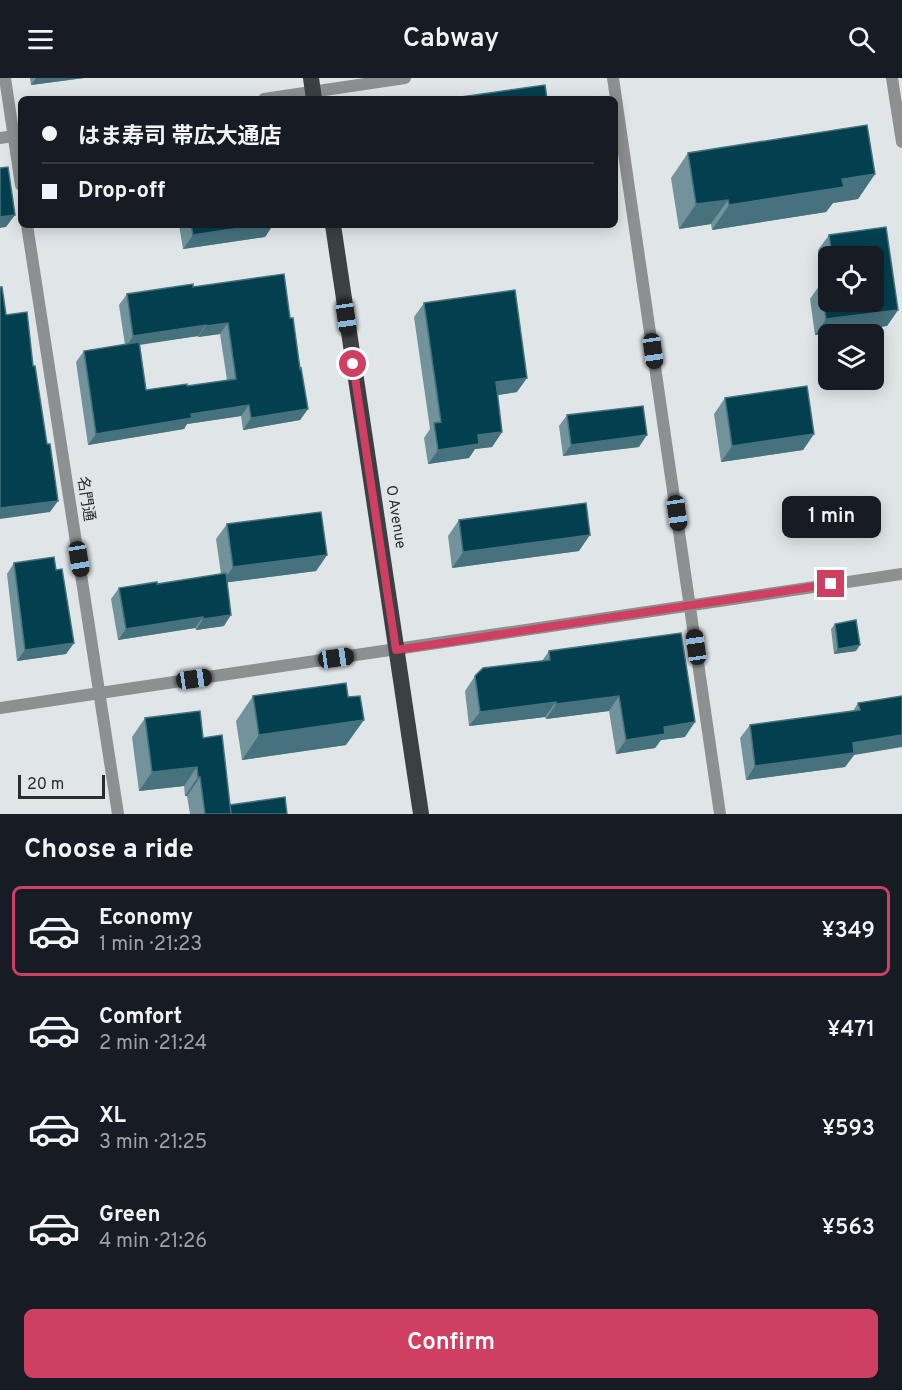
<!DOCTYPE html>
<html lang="en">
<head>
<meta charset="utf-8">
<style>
	body { margin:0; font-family:Overpass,"Noto Sans JP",sans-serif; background:#242831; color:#f1f3f6; height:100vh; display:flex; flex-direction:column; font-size:22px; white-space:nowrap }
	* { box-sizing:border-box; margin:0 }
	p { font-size:20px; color:#9ea1a6 }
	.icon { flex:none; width:33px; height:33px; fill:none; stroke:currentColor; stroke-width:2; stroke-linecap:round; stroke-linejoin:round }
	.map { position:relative; height:736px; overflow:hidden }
	.details { display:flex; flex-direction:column; background:#171b24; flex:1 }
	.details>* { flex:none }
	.guide { position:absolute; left:18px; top:18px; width:600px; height:132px; border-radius:9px; box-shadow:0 3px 15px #0003; display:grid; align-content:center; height:132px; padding:0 24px; background:#171b24 }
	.fabs { position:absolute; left:818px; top:168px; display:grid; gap:12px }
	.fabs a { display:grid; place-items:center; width:66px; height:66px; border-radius:9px; background:#171b24; box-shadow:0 3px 15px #0003; font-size:30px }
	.scale { position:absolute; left:18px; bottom:15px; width:87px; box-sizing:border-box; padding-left:6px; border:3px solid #292c2d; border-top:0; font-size:16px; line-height:21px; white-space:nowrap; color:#292c2d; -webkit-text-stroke:4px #e0e6e8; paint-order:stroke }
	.end { position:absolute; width:27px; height:27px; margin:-14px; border:8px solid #ce3f62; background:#fff; box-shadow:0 0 0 3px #fff }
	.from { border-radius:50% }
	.bubble { position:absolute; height:42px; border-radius:9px; background:#171b24; box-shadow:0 3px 15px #0003; font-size:20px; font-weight:600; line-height:42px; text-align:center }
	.car { position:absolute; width:18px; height:36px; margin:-18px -9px; border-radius:8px; box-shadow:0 0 4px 2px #0007; background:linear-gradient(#222 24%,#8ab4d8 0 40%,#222 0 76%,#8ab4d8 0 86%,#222 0) }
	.guide b { display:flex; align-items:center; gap:21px; height:57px; font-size:22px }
	.guide b+b { border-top:2px solid #363941 }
	.guide i { width:15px; height:15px; background:#f1f3f6 }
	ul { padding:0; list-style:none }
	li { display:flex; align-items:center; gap:18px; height:90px; margin:0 12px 9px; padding:0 12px; border:3px solid transparent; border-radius:9px }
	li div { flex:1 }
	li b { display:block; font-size:22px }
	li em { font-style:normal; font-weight:600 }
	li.selected { border-color:#ce3f62 }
	li>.icon { width:54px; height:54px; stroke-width:1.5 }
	h2 { padding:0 24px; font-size:27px; line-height:72px }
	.cta { display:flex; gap:12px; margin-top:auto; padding:12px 24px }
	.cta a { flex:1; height:69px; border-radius:9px; background:#ce3f62; color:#fff; font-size:24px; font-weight:600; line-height:69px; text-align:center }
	header { display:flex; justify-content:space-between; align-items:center; height:78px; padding:0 24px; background:#171b24; font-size:27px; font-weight:600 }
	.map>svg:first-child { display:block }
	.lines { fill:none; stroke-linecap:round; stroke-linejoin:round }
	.minor { stroke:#8d9091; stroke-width:12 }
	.tertiary { stroke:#8d9091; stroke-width:12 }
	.trunk { stroke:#3b4042; stroke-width:16 }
	.wall { fill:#72939c; fill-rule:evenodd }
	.shaded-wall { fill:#45727d }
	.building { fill:#03404f; stroke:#45727d; stroke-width:1.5 }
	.route { stroke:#ce3f62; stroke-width:8 }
	.labels { text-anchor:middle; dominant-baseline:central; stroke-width:6; stroke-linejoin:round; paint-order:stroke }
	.street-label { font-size:15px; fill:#292c2d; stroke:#e0e6e8 }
</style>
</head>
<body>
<header><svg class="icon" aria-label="menu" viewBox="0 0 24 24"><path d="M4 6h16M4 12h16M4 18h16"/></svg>Cabway<svg class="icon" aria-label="search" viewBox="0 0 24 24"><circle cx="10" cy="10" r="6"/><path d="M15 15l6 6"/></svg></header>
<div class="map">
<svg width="902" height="736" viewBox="0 0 902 736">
	<rect width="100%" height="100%" fill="#e0e6e8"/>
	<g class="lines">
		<path class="minor" d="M5,0l16,107
			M613,0l107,736
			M27,147l91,589
			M100,615l802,-119"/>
		<path class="tertiary" d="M892,0l10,64
			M264,21l141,-21
			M0,60l21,-3
			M0,630l100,-15"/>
		<path class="trunk" d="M311,0l3,21
			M333,147l88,589"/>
	</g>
	<path class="wall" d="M30,0h54l-53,7z
		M688,75l187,21 -17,25 -25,4 -7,9 -114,18 -1,-6 -32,5 -8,-51z
		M179,147h94l-8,12 -82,12z
		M886,149l12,83 -11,16 -72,9 -5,-36 11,-16h2l-5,-33 11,-15zM828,178h45v46h-45z
		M193,209l97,31 18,91 -8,11 -57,10 -2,-14 -54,8 -3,5 -96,16 -12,-83 8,-11 41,-6 -6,-40 8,-11zM220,256l7,46 -40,6 -41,4 -6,-46 58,-8v1z
		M424,225l93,89 -20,3 5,37 -10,15 -17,2 -6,9 -41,6 -4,-26 6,-9 -16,-112z
		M725,320l89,36 -11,16 -82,12 -7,-48z
		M567,337l72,32 -76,9 -4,-30z
		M459,442l120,31 -127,17 -4,-32z
		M227,446l100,31 -11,16 -89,11 -3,44 -28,4 -1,-2 -77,12 -7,-41 8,-11 38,-4 64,-10 -5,-35z
		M14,485l42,7 18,73 -8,11 -49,7 -10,-87z
		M835,546l21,27 -22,3 -3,-25z
		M549,573l136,86 -24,3 -6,8 -39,6 -7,-43 -63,8 -1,-2 -76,9 -4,-35 10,-15 67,-15z
		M253,618l93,49 -104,15 -6,-39z
		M902,618l-48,59 -9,12 -99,13 -6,-42 10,-13 103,-14 5,-8z
		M145,640l58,20 27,67 57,9h-97l-3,-18h-2l-1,-10 -45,5 -7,-54z"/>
	<path class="shaded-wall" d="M36,0h48l-53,7z
		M875,96l-17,25 -25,4 -7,9 -114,18 17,-25 113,-26z
		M728,122l-17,24 -32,5 17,-25z
		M15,137l-9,12 -6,1v-11z
		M259,147h14l-8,12 -82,12 10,-14z
		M898,232l-11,16 -72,9 11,-16z
		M228,245l-8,11 -22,3 8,-11z
		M206,247l-8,11 -72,11 7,-11z
		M527,300l-10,14 -31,5 10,-15z
		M249,327l-8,11 -54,8 -3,5 -96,16 8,-11 95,-20z
		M308,331l-8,11 -57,10 8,-12z
		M502,354l-10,15 -17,2 -6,9 -41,6 10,-14 40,-15z
		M814,356l-11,16 -82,12 11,-16z
		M647,357l-8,12 -76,9 8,-11z
		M58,423l-8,11 -50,7v-11z
		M590,457l-11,16 -127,17 11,-16z
		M327,477l-11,16 -94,12 11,-16z
		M231,537l-7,11 -28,4 7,-11z
		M203,539l-8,11 -77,12 8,-11z
		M74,565l-8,11 -49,7 8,-11z
		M860,567l-4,6 -22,3 4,-5z
		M619,618l-10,15 -63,8 10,-15z
		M556,624l-11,15 -76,9 11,-14z
		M364,642l-18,25 -104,15 17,-25z
		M695,644l-10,15 -24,3 -6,8 -39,6 10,-14 38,-13z
		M902,657v12l-48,8 -9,12 -99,13 9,-14 98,-23z
		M197,689l-13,19 -45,5 13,-19z
		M198,699h2l-13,19h-2z"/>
	<path class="building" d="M545,7l2,14h-100z
		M867,47l8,49 -33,5 2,8 -115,18 -1,-5 -32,4 -8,-51z
		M8,89l7,48 -15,2v-49z
		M191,147h68l-66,10z
		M886,149l12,83 -72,9 -5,-36 7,-1v20h45v-46h-41l-3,-21z
		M284,196l6,44h3l7,51 1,-1 7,41 -57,9 -2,-13 -58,9 1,4 -96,16 -12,-83 55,-9 7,48 41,-6v2l49,-7 -8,-56 -22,3v-1l-73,11 -6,-42 66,-10v3z
		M0,209h2l4,28 21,-3 6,54h2l12,78h3l8,57 -58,7z
		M515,212l12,88 -31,4 6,50 -24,3 1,9 -41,6 -4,-27 7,-1 -17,-119z
		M807,308l7,48 -82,12 -7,-48z
		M643,328l4,29 -76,10 -4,-30z
		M586,425l4,32 -127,17 -4,-32z
		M321,434l6,43 -94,12 -6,-43z
		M54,479l2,13 6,-1 12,74 -49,7 -11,-87z
		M226,495l5,42 -28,4v-2l-77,12 -7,-41 38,-6v2z
		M856,542l4,25 -22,4 -3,-25z
		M681,555l14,89 -31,5 1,7 -39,6 -7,-44 -63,8v-2l-76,10 -5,-36 8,-8 67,-8 -1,-9z
		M346,605l2,14 12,-1 4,24 -105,15 -6,-39z
		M902,618v39l-49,8 1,10 -99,13 -5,-41 110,-15 -2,-7z
		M200,633l3,27 19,-3 9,79h-26l-5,-37h-2l-1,-10 -45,5 -7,-54z
		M285,719l2,17h-56l-1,-9z"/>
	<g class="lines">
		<path class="route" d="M353,286l43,286 435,-66"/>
	</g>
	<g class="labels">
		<g class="street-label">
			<text transform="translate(85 421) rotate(81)">名門通</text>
			<text transform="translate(395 439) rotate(81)">O Avenue</text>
		</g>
	</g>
</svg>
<div class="fabs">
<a><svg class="icon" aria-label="locate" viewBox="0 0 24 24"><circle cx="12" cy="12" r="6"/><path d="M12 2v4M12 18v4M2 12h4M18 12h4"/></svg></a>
<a><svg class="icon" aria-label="layers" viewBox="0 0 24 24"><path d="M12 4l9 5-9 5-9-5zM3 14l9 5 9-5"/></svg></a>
</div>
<div class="scale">20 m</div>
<i class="end from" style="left:353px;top:286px"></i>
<i class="end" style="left:831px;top:506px"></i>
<div class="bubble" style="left:782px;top:418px;width:99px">1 min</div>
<i class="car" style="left:346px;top:239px;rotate:172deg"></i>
<i class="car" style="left:653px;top:273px;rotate:172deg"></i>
<i class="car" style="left:677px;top:435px;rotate:172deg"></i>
<i class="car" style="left:79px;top:481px;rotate:171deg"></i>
<i class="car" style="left:696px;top:569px;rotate:352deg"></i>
<i class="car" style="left:336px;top:580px;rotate:82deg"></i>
<i class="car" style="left:194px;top:601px;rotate:82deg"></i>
<div class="guide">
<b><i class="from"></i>はま寿司 帯広大通店</b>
<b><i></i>Drop-off</b>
</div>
</div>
<section class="details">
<h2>Choose a ride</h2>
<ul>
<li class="selected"><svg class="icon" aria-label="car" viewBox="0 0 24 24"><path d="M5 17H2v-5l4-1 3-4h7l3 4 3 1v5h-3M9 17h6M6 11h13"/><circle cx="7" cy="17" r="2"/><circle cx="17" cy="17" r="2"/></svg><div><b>Economy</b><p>1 min · 21:23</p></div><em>¥349</em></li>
<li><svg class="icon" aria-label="car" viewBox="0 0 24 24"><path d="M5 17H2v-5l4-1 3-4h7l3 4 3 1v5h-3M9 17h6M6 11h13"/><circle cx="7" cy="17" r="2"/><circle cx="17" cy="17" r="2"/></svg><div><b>Comfort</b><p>2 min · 21:24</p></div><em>¥471</em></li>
<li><svg class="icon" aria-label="car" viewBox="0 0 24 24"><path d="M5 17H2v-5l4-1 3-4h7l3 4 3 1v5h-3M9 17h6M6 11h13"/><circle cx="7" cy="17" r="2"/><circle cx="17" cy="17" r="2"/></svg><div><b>XL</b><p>3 min · 21:25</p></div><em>¥593</em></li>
<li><svg class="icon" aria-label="car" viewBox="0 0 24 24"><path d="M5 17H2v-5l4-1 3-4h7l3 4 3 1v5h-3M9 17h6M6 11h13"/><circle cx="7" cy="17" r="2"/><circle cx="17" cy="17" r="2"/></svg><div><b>Green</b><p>4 min · 21:26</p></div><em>¥563</em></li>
</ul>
<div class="cta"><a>Confirm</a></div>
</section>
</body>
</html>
